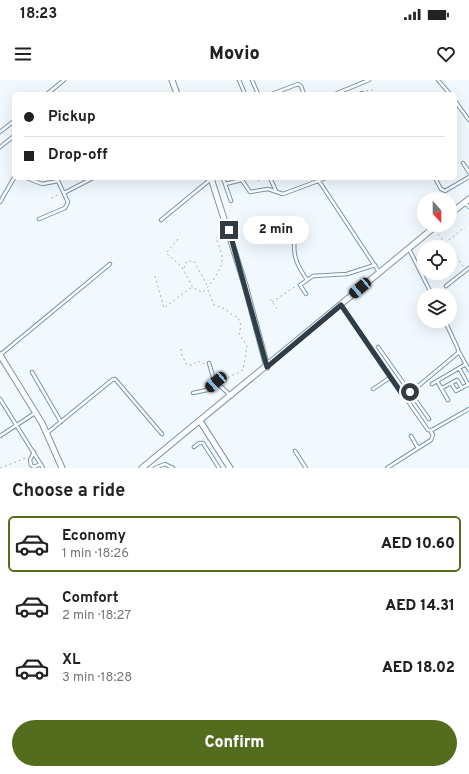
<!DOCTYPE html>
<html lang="en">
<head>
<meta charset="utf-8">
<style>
	body { margin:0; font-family:Overpass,sans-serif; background:#f2f2f2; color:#222; height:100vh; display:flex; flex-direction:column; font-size:15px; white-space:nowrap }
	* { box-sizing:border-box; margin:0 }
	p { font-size:13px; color:#767676 }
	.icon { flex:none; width:22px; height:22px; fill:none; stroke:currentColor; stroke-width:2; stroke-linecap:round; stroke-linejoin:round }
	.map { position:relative; height:388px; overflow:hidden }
	.drawer { display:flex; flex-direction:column; background:#fff; flex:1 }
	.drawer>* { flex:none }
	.guide { position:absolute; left:12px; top:12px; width:445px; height:88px; border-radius:6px; box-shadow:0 4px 16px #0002; display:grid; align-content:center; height:88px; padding:0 12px; background:#fff }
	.needle { width:26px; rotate:159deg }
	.tools { position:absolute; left:417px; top:112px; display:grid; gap:8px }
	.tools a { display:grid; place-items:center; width:40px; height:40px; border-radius:50%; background:#fff; box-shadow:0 4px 16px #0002; font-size:20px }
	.end { position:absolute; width:18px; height:18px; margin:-9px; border:5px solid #303d47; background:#fff; box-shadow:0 0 0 2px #fff }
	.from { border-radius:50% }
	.bubble { position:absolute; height:28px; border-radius:14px; background:#fff; box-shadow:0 4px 16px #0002; font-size:13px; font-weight:800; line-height:28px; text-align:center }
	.car { position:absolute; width:12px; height:24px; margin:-12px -6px; border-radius:5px; box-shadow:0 0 3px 1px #0007; background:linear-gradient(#222 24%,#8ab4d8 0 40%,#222 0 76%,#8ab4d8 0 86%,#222 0) }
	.guide b { display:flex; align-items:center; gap:14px; height:38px; font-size:15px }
	.guide b+b { border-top:1px solid #e0e0e0 }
	.guide i { width:10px; height:10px; background:#222 }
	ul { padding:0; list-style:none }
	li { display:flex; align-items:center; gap:12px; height:56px; margin:0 8px 6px; padding:0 4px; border:2px solid transparent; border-radius:6px }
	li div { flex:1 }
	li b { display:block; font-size:15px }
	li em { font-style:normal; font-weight:800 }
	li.on { border-color:#546c1d }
	li>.icon { width:36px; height:36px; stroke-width:1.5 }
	h2 { padding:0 12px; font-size:18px; line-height:48px }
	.cta { display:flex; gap:8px; margin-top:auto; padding:8px 12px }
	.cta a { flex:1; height:46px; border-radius:24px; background:#546c1d; color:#fff; font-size:16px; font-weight:800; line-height:46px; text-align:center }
	.status { display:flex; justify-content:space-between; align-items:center; height:28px; padding:0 20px; background:#fff; direction:ltr }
	.status svg { height:11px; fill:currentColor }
	header { display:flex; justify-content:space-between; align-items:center; height:52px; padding:0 12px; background:#fff; font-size:18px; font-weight:800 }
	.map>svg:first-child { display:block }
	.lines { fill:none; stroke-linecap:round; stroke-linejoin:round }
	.lane-casing { stroke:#7795ac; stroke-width:4.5 }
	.street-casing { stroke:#7795ac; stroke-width:7 }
	.path { stroke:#a5afb6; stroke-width:1; stroke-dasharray:2 3; stroke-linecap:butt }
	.lane { stroke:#fff; stroke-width:2.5 }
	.street { stroke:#fff; stroke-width:5 }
	.route { stroke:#303d47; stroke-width:5 }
</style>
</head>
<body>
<div class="status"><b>18:23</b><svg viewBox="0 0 49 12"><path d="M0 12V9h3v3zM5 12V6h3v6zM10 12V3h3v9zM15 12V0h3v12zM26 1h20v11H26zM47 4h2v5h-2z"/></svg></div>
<header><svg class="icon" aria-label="menu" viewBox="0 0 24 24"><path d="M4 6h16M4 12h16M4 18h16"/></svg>Movio<svg class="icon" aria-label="heart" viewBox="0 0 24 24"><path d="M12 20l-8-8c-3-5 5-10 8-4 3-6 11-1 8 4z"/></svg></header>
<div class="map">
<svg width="469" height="388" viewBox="0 0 469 388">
	<rect width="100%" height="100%" fill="#f2f9fe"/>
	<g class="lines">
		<defs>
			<path id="lane" d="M239,0l6,14
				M252,0l6,14
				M438,0l12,14
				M47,14l17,-14
				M272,14l26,-10 3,2 3,8
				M335,14l34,-14
				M360,14l2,-1
				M455,21l14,19
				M0,52l14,-11
				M0,67l14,-11
				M463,83l6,9
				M27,98l15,6 16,-3 10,21 -3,6 -26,11
				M223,98l8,23
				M270,98l6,13
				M435,98l6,11 4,2 24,-14
				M319,101l60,91
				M225,104l17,-4 8,12 18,-3 15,5 43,-16
				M64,113l29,-15
				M0,122l14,-24
				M465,123l4,4
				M161,140l50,-41
				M295,157c-3,18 2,28 12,43
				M409,169l23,46
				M446,206l23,-18
				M306,214l-6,-9 13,-9 34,-2 28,-9
				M341,225l87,125h4l37,-21
				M378,267l51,72
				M459,272l10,18
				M0,275l110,-91
				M209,283l5,17 17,16
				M459,288l9,16
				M32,292l29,50
				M437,301l11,19
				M451,303l5,8 13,-7
				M432,304l34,-20
				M442,308l15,-8 5,8
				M373,309l18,-12
				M193,313l14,-3 9,-8
				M405,317l53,-44v-4l-13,-28
				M0,319l43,69
				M47,353l65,-53 3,-1 47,55
				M0,356l35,-23
				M411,356l7,12
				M194,367l5,-4h4l16,25
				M295,371l11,17
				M34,372l-4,8 1,5 3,2 7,-3
				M155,388l10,-4 8,4
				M387,388l44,-28 2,-5 -3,-5"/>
			<path id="street" d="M172,0l5,14
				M211,98l34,107 22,82
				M450,134l19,-15
				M0,275l42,68 20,45
				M200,341l30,47
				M142,388l295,-243"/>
		</defs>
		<use href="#lane" class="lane-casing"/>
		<use href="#street" class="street-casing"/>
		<path class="path" d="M366,11l6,-1 4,4
			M256,98l2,4 2,-4
			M51,118l9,-4
			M438,154l10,13
			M178,159l-12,14 16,14 11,21 9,4c6,-2 20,-24 20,-31 1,-7 -4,-17 -6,-24
			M445,163l20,-16
			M450,169l14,18
			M184,188l3,-7h7l14,26
			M155,196l9,32 28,-21
			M208,210l6,15 11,4 9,7 4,1 3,8 -2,9 8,12 -4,24 -14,7 -5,9
			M270,219l9,12
			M272,222l24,-16
			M181,269v4l6,12h6l4,-4 8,3
			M0,388l26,-10"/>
		<use href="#lane" class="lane"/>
		<use href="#street" class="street"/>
	</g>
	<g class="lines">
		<path class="route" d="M229,150l38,137 74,-62 63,92 6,-5"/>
	</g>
</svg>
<div class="tools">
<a><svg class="needle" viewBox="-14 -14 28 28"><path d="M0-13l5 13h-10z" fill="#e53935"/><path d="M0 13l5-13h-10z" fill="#767676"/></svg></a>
<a><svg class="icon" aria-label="locate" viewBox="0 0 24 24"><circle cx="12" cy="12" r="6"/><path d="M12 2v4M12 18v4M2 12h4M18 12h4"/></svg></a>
<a><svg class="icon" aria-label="layers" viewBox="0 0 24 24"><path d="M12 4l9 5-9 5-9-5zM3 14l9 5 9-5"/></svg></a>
</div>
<i class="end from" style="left:410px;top:312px"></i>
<i class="end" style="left:229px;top:150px"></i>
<div class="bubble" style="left:243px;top:136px;width:66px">2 min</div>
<i class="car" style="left:360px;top:208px;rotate:230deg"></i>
<i class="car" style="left:216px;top:302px;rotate:229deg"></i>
<div class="guide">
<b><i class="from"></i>Pickup</b>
<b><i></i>Drop-off</b>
</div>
</div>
<section class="drawer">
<h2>Choose a ride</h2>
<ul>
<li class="on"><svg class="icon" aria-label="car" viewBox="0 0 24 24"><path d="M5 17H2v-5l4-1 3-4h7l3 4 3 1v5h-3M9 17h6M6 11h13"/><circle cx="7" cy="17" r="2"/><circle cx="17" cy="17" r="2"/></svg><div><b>Economy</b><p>1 min · 18:26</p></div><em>AED 10.60</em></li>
<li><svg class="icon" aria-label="car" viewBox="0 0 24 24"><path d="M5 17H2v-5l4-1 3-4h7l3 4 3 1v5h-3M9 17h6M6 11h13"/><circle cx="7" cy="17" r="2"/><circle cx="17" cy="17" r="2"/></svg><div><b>Comfort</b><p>2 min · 18:27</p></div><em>AED 14.31</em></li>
<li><svg class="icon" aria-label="car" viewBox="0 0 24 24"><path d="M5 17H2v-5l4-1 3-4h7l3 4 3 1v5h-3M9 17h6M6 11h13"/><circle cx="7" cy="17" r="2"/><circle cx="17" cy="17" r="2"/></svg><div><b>XL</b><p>3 min · 18:28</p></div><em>AED 18.02</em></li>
</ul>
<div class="cta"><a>Confirm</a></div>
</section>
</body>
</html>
